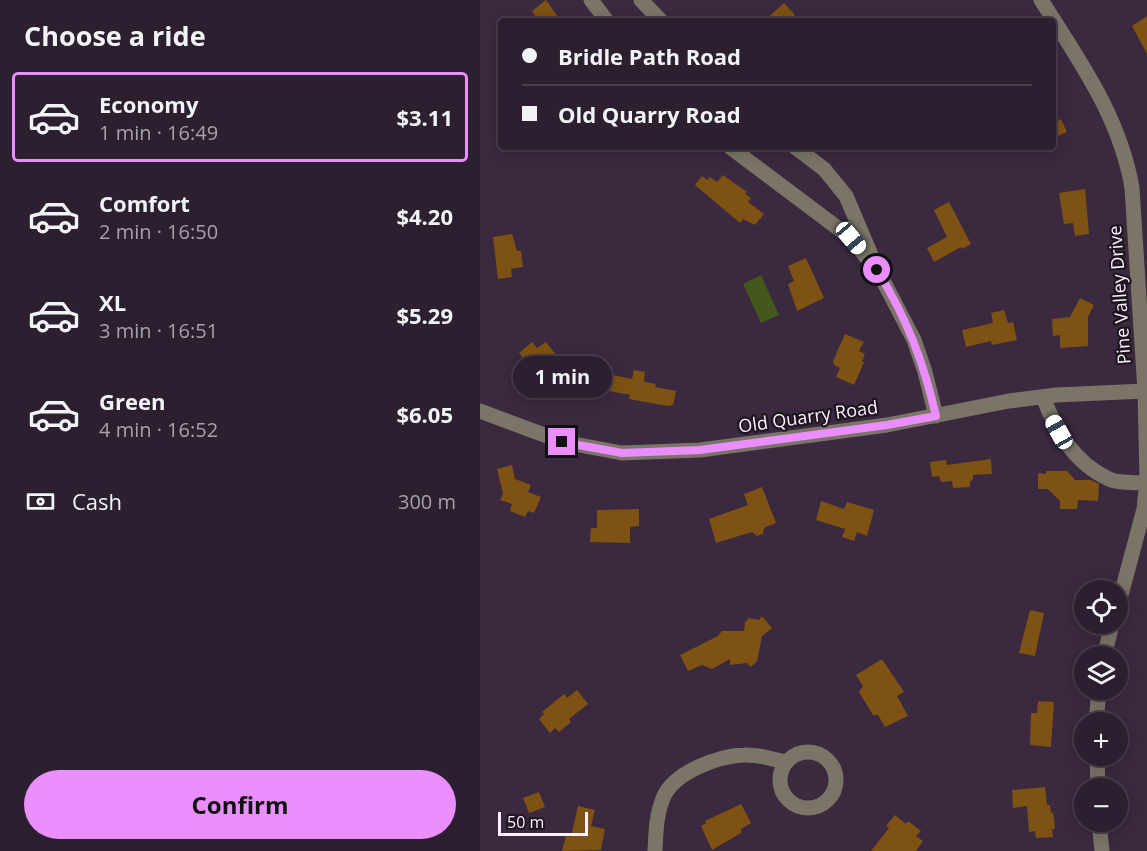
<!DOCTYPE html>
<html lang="en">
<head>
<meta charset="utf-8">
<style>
	body { margin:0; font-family:"Open Sans",sans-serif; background:#382c3b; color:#f1f3f6; height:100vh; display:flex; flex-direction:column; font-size:22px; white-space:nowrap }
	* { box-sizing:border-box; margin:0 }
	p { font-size:20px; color:#a6a2aa }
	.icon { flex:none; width:33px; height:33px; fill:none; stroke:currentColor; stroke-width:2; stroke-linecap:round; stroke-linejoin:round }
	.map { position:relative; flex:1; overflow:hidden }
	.side { display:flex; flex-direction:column; background:#2c1f2f; width:480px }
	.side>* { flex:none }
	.hud { position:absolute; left:18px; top:18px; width:558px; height:132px; border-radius:6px; box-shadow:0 3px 15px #0003,0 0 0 2px #483d4b; display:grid; align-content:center; height:132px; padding:0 24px; background:#2c1f2f }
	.fabs { position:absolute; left:594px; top:580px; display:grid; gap:12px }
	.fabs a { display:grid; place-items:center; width:54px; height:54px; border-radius:50%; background:#2c1f2f; box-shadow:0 3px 15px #0003,0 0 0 2px #483d4b; font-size:30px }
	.scale { position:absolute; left:18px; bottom:15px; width:90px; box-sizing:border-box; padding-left:6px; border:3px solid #fcf0fe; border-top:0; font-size:16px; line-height:21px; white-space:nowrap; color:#fcf0fe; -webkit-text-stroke:4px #1e161f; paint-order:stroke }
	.end { position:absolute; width:27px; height:27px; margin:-14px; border:8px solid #ea8dfd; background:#111; box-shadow:0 0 0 3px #111 }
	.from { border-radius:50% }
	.bubble { position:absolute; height:42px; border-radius:21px; background:#2c1f2f; box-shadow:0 3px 15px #0003,0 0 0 2px #483d4b; font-size:20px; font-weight:700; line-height:42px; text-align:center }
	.car { position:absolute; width:18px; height:36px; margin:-18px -9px; border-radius:8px; box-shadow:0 0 4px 2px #0007; background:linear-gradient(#fff 24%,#345 0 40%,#fff 0 76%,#345 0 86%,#fff 0) }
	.hud b { display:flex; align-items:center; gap:21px; height:57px; font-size:22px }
	.hud b+b { border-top:2px solid #483d4b }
	.hud i { width:15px; height:15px; background:#f1f3f6 }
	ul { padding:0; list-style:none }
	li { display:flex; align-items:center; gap:18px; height:90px; margin:0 12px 9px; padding:0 12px; border:3px solid transparent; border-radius:6px }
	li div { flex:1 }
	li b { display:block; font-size:22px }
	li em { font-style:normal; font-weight:700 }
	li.on { border-color:#ea8dfd }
	li>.icon { width:54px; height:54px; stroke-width:1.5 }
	h2 { padding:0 24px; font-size:27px; line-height:72px }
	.pay { display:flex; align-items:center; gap:15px; height:66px; padding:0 24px; font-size:22px }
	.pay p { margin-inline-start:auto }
	.primary-button { display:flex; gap:12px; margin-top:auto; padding:12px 24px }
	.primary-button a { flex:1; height:69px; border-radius:36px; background:#ea8dfd; color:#111; font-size:24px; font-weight:700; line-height:69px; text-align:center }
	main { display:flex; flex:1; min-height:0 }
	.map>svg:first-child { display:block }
	.green { fill:#44581c }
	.building { fill:#7e5213 }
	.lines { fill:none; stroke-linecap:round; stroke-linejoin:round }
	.minor { stroke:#7b7568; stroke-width:15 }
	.route { stroke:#ea8dfd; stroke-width:8 }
	.labels { text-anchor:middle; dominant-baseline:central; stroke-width:4.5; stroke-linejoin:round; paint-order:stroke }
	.street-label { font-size:18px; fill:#fcf0fe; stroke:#1e161f }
</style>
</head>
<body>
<main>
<section class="side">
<h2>Choose a ride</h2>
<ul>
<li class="on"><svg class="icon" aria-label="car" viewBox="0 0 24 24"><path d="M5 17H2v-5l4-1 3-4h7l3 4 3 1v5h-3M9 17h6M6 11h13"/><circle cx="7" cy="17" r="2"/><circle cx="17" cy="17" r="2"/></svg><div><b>Economy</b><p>1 min · 16:49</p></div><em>$3.11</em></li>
<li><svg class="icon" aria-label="car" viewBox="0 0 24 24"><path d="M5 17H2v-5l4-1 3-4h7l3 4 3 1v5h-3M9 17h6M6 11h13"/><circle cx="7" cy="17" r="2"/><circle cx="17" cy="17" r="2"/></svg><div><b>Comfort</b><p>2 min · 16:50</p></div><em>$4.20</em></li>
<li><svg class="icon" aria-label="car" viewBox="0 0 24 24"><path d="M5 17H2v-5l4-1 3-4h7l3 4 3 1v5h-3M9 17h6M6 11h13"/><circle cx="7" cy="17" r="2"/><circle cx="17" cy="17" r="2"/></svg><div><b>XL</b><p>3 min · 16:51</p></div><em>$5.29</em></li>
<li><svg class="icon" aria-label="car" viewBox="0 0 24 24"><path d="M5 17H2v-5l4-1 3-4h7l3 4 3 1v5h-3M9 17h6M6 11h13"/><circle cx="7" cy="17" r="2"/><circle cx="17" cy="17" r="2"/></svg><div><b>Green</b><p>4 min · 16:52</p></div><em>$6.05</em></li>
</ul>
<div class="pay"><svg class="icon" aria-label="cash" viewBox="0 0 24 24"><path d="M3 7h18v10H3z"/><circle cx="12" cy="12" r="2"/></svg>Cash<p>300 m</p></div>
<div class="primary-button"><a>Confirm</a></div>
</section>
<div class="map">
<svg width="667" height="851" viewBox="0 0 667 851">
	<rect width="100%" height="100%" fill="#3b293f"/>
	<path class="green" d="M281,275l18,40 -18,8 -18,-39z"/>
	<path class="building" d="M66,0l15,21h-22l-7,-10z
		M304,3l11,12 -7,6h-24z
		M667,16v38l-15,-28z
		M581,119l6,13 -14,6v-15z
		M243,175l24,17 -2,2 6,4 -3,4 16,12 -9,11 -12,-6 -3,4 -45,-38 7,-9 5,4 3,-3 7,5z
		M605,189l4,45 -14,2 -2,-13 -9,1 -5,-31z
		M469,202l22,42 -9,5 -1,-2 -27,15 -7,-14 20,-11 -13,-27z
		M32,234l5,17h4l2,16 -12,2 1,8 -14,2 -5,-42z
		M326,258l18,40 -27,13 -9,-27 6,-3 -6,-15z
		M600,298l14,7 -6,12v29l-28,2v-13l-7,1 -1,-17 18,-2z
		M524,310l4,13 5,-1 4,18 -25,5 -1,-4 -25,6 -4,-17 31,-7 -2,-10z
		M365,334l19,8 -5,9 6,3 -3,7 2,1 -10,23 -18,-8 4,-9 -6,-3 -1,-4z
		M52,342l5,6 9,-6 14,18 -8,7 9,10 -13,10 -29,-34z
		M114,368l14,2v4l24,5 2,-9 11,2 -1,10 12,2 -1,3 21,4 -3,14 -6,1 -38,-7 1,-4 -20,-4 1,-7 -18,-2z
		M511,459l1,15 -19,1v5l-3,1v6l-17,1 -1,-7 -11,1 -2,-6 -7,1 -2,-15 16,-2 1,5z
		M32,465l3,14 16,6 -3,7 13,5 -7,16 -6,-2 -3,6 -15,-6 2,-7 -12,-4 3,-6 -6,-25z
		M566,471h21l8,9h16l8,4 -1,17 -20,-1 -1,9h-17v-8l-12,-12h-10v-16l8,1z
		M282,487l14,36 -12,5 -1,6 -6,2 -5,-4 -36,11 -7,-24 39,-14 -4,-11z
		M341,501l23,8 3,-7 27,8 -7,26 -10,-4 -3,9 -12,-4 3,-8 -29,-9z
		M159,509v17l-9,1v16l-40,-1 1,-14h6v-18z
		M550,610l14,3 -9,43 -16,-3z
		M282,616l10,12 -10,8 -5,25 -6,6 -4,-4 -17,2v-6l-18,10 -10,-4 -14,6 -8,-16 38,-19 4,-5h22l1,-9 4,-4 10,2z
		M402,659l22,33 -7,4 11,20 -23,11 -7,-12h-5l-14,-23 4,-6 -7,-11z
		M97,690l11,14 -19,15 2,3 -12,10 -4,-4 -5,5 -11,-14 5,-5 -2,-2 22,-18 3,4z
		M558,701l16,1 -3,45 -21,-2 1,-32h6z
		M565,787l2,18h3l1,8 2,-1 2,17h-3l1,8 -17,1 -1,-7 -6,1 -2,-26 -14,2 -1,-18z
		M59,792l6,15 -16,6 -6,-15z
		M261,804l10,19 -10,6v4l-29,17 -11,-24 5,-3 -1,-2z
		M98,806l17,4 -4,16 14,3 -4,21 -39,1 4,-16 5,2z
		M415,815l11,9 2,-3 13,10 -5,5 7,5 -7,10h-45l18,-23 -3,-2z"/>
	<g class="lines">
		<path class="minor" d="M111,0l16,21
			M161,0l20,21
			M561,0c38,60 79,117 91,188l13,203 2,89 -3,29 -26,97
			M250,147l121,91 16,20
			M315,147l29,22 22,27 31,73 37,71 11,32 11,44
			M563,397c13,34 31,66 66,82 10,5 27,3 38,4
			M0,411l83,31 59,11 78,-3 187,-25 122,-24 47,-6 89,-4
			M624,657l8,-33
			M616,723l3,-33
			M300 780a28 28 0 1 1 56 0a28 28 0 1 1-56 0Z
			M617,756l1,33
			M619,822l3,29
			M175,851c1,-19 1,-37 9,-55 11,-24 54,-40 80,-41 14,-1 28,4 41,7"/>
	</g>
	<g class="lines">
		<path class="route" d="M82,442l60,11 78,-3 187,-25 49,-9c-13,-56 -29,-97 -59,-146"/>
	</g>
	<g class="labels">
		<g class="street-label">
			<text transform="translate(639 295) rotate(-94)">Pine Valley Drive</text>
			<text transform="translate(328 416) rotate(-8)">Old Quarry Road</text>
		</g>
	</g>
</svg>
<div class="fabs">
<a><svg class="icon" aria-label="locate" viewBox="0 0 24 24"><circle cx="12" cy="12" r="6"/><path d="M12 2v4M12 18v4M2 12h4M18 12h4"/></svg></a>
<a><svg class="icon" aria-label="layers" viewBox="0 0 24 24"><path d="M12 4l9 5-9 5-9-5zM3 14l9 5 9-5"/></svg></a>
<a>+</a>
<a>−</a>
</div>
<div class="scale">50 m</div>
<i class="end from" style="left:397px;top:270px"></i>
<i class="end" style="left:82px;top:442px"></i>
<div class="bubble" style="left:33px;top:356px;width:99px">1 min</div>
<i class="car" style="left:371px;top:238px;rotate:140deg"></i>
<i class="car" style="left:579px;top:432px;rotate:331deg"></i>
<div class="hud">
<b><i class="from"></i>Bridle Path Road</b>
<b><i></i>Old Quarry Road</b>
</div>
</div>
</main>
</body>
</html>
